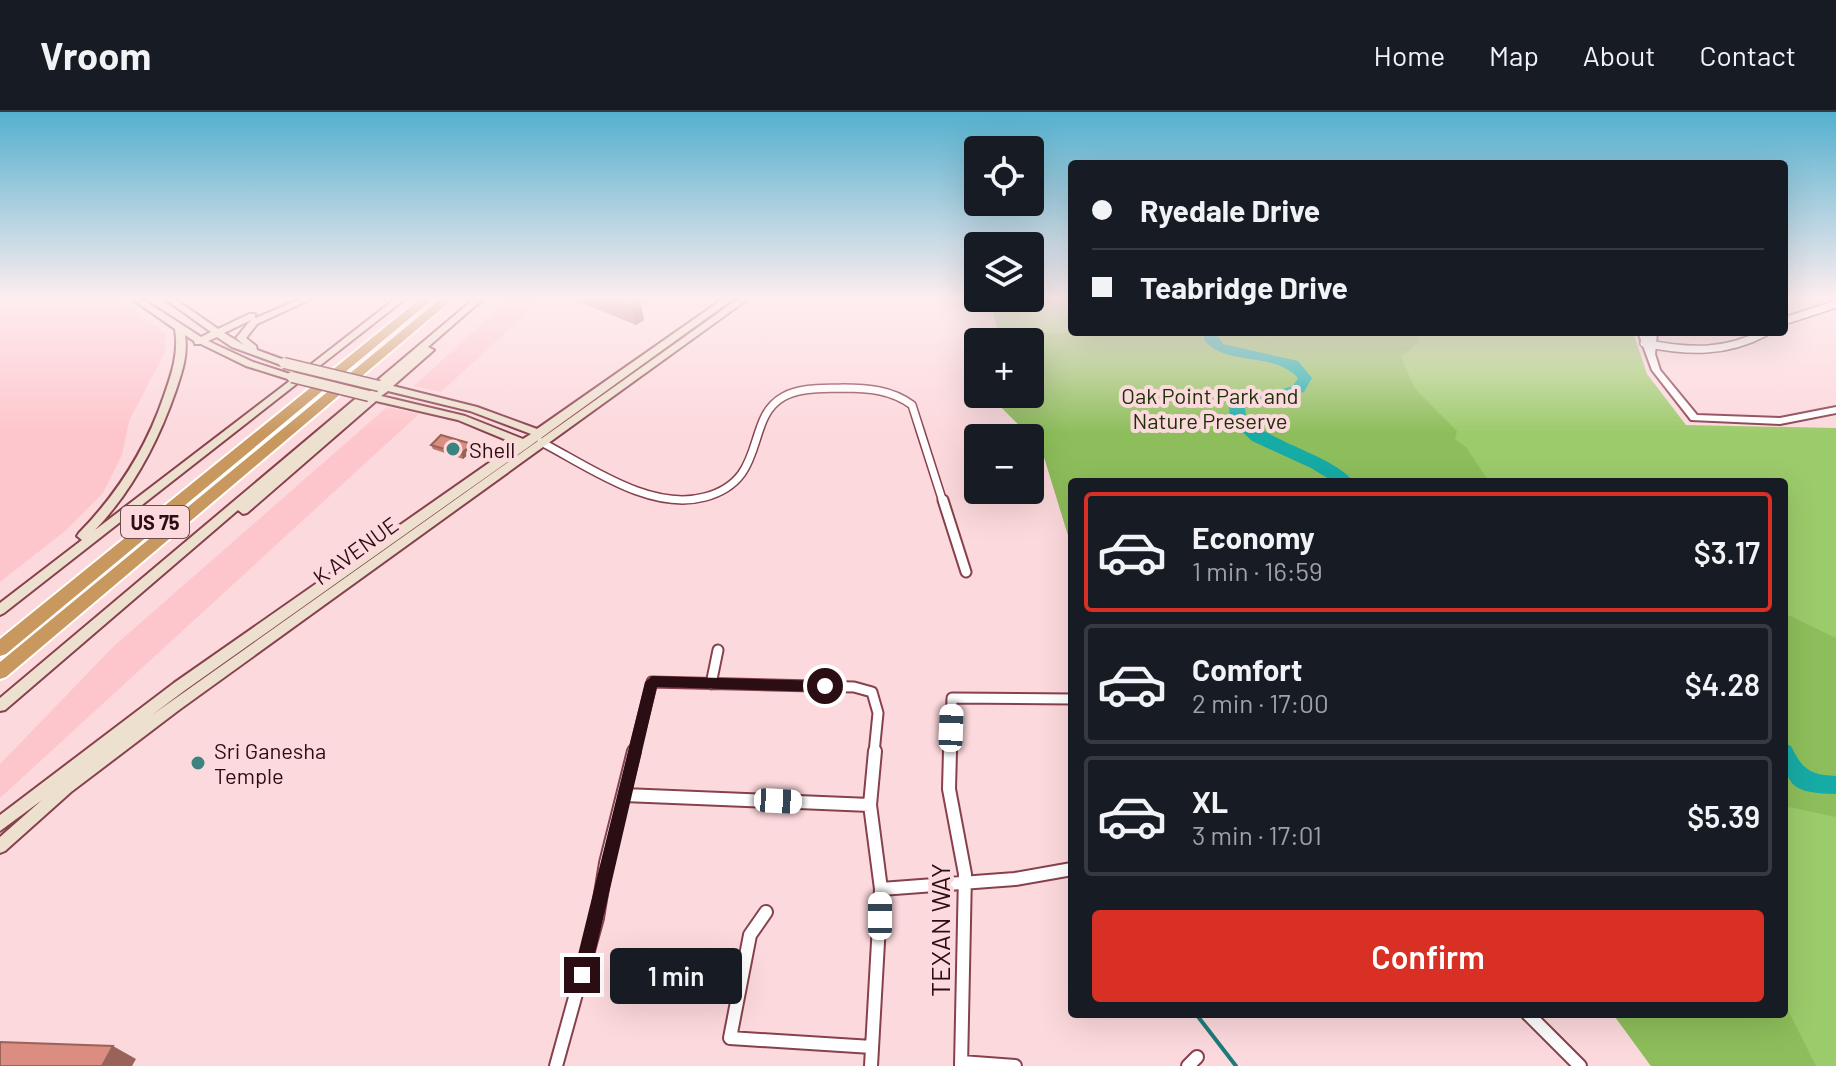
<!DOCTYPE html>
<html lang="en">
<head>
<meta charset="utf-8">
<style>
	body { margin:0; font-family:Barlow,sans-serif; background:#20242c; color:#f1f3f6; height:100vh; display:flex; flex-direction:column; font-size:30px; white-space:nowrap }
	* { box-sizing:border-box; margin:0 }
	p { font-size:26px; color:#9ea1a6 }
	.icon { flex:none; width:44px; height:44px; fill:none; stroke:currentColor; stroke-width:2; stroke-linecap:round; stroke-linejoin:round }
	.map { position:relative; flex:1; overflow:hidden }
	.details { position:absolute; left:1068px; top:366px; width:720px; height:540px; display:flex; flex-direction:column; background:#171b24; border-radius:8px; box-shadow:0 8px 32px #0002 }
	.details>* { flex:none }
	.banner { position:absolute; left:1068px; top:48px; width:720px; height:176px; border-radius:8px; box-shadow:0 8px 32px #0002; display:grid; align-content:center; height:176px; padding:0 24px; background:#171b24 }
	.fabs { position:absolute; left:964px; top:24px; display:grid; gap:16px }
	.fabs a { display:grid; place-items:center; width:80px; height:80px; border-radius:8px; background:#171b24; box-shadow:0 8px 32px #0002; font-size:40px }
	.end { position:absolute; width:36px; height:36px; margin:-18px; border:10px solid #2b0e14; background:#fff; box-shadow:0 0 0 4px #fff }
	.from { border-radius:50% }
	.bubble { position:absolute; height:56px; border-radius:8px; background:#171b24; box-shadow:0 8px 32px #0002; font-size:26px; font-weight:600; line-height:56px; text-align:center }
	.car { position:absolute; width:24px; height:48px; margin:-24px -12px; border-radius:10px; box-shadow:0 0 6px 2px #0007; background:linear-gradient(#fff 24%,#345 0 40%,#fff 0 76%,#345 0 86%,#fff 0) }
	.banner b { display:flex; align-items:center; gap:28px; height:76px; font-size:30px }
	.banner b+b { border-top:2px solid #363941 }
	.banner i { width:20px; height:20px; background:#f1f3f6 }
	ul { padding:14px 0 0; list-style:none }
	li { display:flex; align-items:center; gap:24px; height:120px; margin:0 16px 12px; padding:0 8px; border:4px solid #363941; border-radius:8px }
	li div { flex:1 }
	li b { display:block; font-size:30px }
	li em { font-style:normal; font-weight:600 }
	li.on { border-color:#d93025 }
	li>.icon { width:72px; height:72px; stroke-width:1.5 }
	.action { display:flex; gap:16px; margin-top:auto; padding:16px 24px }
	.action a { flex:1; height:92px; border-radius:8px; background:#d93025; color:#fff; font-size:32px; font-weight:600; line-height:92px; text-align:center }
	header { display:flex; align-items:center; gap:48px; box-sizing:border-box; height:112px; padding:0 40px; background:#171b24; border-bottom:2px solid #363941 }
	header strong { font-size:38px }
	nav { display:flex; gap:44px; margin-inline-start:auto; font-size:28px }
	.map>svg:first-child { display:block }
	.built { fill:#fdc6cc }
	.green { fill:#9ccb6b }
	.forest { fill:#8ebe5b }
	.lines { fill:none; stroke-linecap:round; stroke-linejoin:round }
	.stream { stroke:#1d7c7a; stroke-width:4 }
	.river { fill:#17aba6; fill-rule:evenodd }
	.minor-far2-casing { stroke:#87414d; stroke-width:10 }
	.minor-far1-casing { stroke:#87414d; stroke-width:13 }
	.minor-casing { stroke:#87414d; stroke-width:16 }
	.tertiary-casing { stroke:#87414d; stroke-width:4 }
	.secondary-casing { stroke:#87414d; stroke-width:4 }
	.motorway-casing { stroke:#fff; stroke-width:4 }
	.minor-far2 { stroke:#fff; stroke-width:7 }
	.minor-far1 { stroke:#fff; stroke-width:9 }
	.minor { stroke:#fff; stroke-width:12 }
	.tertiary { fill:#fff; fill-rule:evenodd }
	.secondary { fill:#eee0cf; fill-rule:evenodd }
	.motorway { fill:#c8985f; fill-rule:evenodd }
	.secondary-bridge-casing { stroke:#87414d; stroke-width:13; stroke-linecap:butt }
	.secondary-bridge { stroke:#eee0cf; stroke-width:10 }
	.wall { fill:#bb796e }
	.shaded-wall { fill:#99635a }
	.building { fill:#da8d80; stroke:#99635a; stroke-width:2 }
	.route { fill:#2b0e14 }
	.poi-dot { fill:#3b837f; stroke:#fcd9dd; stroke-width:3 }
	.labels { text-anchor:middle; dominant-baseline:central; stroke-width:8; stroke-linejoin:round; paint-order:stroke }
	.shield { fill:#fcd9dd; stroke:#6a4b50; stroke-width:2 }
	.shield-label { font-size:20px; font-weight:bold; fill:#2b0e14 }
	.park-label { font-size:22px; fill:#1e3006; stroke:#fcd9dd }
	.poi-label { font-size:22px; fill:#2b0e14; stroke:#fcd9dd; text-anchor:start }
	.street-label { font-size:22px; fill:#2b0e14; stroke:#fcd9dd }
	.near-street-label { font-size:26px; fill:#2b0e14; stroke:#fcd9dd }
</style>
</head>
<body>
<header>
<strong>Vroom</strong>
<nav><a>Home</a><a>Map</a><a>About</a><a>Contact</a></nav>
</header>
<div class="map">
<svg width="1836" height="954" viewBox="0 0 1836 954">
	<rect width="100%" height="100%" fill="#fcd9dd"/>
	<path class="built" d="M0,187h119l47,35 -1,18 -36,69 -7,34 -19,38 -38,38 -65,51z
		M509,187h33l-101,93 -27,-6z
		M387,295l32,7 -419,384v-34l114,-118z"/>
	<path class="green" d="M990,187h82v33h561l14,42 39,51 150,3v638h-185l-38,-52h171v-532h-712v66l-31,-101 -53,-53h42v-52h-30z"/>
	<path class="forest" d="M1091,220h327l2,8 -19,17 14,32 42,42 -2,8 11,8 23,35h-417v66l-31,-101 -53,-53h42v-52h-30l-2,-7z
		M1784,501l52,25v179l-52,-11z
		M1784,890l32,64h-165l-38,-52h171z"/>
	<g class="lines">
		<path class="stream" d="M1196,902l40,52"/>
		<path class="river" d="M1205,220h21l-8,4 5,8 75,17 14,17 -8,14 -59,16 1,10c30,27 86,37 108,64h-20l-23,-14 -59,-27 -22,-21 -1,-15 3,-3 61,-16 5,-8c-24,-27 -72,-11 -94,-38z
			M1784,631l7,3c11,23 19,29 45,30v18c-45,-1 -52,-8 -52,-51z"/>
		<defs>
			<path id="minor-far2" d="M1784,209l52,-17
				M1644,231c44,9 81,11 122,-11
				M541,330c47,24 109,70 164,55 64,-17 39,-78 78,-100 18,-10 40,-8 60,-9 25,0 49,2 69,17l31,97"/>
			<path id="minor-far1" d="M943,388l23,72
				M711,572l7,-34
				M634,641l18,-71 202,5 18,5 6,21 -4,40
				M950,641l2,-55 120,1"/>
			<path id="minor" d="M950,639l-1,38 16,85 -4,192
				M624,683l246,10
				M881,777l134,-10 57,-10
				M766,800l-16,23 -20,103 142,9
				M1528,902l52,52
				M961,950l54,4
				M556,954l41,-148 9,-55 28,-112
				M871,954l10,-177 -11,-84 5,-54
				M1188,954l9,-9"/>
			<path id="tertiary" d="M1638,220h8l2,5 1,-5h8l-2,22 5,16 37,45 83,3 56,-11v6l-56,11 -89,-4 -39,-50z"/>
			<path id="secondary" d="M132,187h10l59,38 10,-5 -46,-33h10l43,30 31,-15h6v4l-31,15 20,12 -8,-7 15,-18 49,-21h11l-54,25 -11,14 10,8 1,4 30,11v4h-6l-49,-18 -15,-10 -9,4 45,21 43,14 99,-77h10l-401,314 -4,2v-12l82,-63 -5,-4 2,-3c39,-40 67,-84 85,-137 8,-23 15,-43 11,-67zM185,223l9,6 1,3h6l45,22 45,14 -196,150c38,-40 63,-88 81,-140 6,-18 12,-35 9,-55z
				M474,187h9l-55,48 6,3 -41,36 84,21 60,22 186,-130h10l-203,147 -346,245 -32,24 586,-416h10l-569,411 -108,82 -66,59 -5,2v-16l42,-37 -42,31v-16l174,-132 342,-239 -58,-24 -82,-19 -129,112 -4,1 -5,-4 -233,200 -5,1v-13zM388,279l82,20 61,23 -8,5 -58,-23 -84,-20z"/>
			<path id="motorway" d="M420,187h13l-427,355 -6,2v-17z
				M440,187h13l-447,378 -6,2v-17z"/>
		</defs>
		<use href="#minor-far2" class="minor-far2-casing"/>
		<use href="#minor-far1" class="minor-far1-casing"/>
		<use href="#minor" class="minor-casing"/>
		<use href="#tertiary" class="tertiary-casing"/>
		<use href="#secondary" class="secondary-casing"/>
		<use href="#motorway" class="motorway-casing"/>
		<use href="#minor-far2" class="minor-far2"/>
		<use href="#minor-far1" class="minor-far1"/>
		<use href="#minor" class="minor"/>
		<use href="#tertiary" class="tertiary"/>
		<use href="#secondary" class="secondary"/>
		<use href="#motorway" class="motorway"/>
		<defs>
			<path id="secondary-bridge" d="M284,251l95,23
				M292,265l77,19"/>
		</defs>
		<use href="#secondary-bridge" class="secondary-bridge-casing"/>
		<use href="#secondary-bridge" class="secondary-bridge"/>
	</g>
	<path class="wall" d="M575,187h65l4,21 -8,5 -61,-25z
		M431,333l43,4 -11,10 -30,-10z"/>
	<path class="shaded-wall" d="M636,187h4l4,21 -8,5 -4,-18z
		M472,332l2,5 -11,10 -2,-5z
		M113,934l23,13 -4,7h-30z"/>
	<path class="building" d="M612,187h24l-1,1 5,2 -8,5z
		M441,323l31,9 -11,10 -30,-9z
		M0,930l113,4 -11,20h-102z"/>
	<linearGradient id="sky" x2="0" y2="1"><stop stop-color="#54b0ce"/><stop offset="0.58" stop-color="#feeef0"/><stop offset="1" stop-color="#feeef0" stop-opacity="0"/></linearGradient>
	<rect width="1836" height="321" fill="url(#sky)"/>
	<path class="route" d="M652,564l173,5 7,5 -7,6 -168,-5 -67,288 -8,9 -9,-9 72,-293z"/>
	<g class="poi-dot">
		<circle cx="453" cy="337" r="8"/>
		<circle cx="198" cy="651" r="8"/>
	</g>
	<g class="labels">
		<rect class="shield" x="121" y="394" width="68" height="32" rx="6"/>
		<g class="shield-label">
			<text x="155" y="410">US 75</text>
		</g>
		<g class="park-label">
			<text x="1210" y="283">Oak Point Park and<tspan x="1210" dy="25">Nature Preserve</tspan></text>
		</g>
		<g class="poi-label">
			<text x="469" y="337">Shell</text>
			<text x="214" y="638">Sri Ganesha<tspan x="214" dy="25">Temple</tspan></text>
		</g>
		<g class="street-label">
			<text transform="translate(355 438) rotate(-36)">K AVENUE</text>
		</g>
		<g class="near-street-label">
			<text transform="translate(939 818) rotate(-90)">TEXAN WAY</text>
		</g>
	</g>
</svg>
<div class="fabs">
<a><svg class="icon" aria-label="locate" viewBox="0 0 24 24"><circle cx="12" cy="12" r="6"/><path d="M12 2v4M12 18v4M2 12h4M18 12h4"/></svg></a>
<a><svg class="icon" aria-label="layers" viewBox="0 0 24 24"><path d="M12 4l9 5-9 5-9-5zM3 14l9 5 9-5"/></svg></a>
<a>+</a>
<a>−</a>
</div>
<i class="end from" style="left:825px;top:574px"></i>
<i class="end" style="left:582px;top:863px"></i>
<div class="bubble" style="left:610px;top:836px;width:132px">1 min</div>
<i class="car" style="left:951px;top:616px;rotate:2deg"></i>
<i class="car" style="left:778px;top:689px;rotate:93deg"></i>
<i class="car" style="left:880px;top:804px;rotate:0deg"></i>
<div class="banner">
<b><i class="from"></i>Ryedale Drive</b>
<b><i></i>Teabridge Drive</b>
</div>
<section class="details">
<ul>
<li class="on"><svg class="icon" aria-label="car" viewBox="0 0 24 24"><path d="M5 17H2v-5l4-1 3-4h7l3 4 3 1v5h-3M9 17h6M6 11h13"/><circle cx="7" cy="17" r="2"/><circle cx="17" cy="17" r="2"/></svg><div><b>Economy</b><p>1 min · 16:59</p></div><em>$3.17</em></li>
<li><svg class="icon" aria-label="car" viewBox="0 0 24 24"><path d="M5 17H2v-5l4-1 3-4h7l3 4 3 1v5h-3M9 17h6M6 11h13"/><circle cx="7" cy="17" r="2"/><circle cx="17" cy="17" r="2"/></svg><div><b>Comfort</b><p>2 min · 17:00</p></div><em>$4.28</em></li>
<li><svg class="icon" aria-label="car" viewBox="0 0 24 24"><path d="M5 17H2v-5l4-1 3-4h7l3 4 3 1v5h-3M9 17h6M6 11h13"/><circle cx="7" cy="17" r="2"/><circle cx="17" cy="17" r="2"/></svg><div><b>XL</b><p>3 min · 17:01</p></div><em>$5.39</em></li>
</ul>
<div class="action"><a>Confirm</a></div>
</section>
</div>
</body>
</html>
